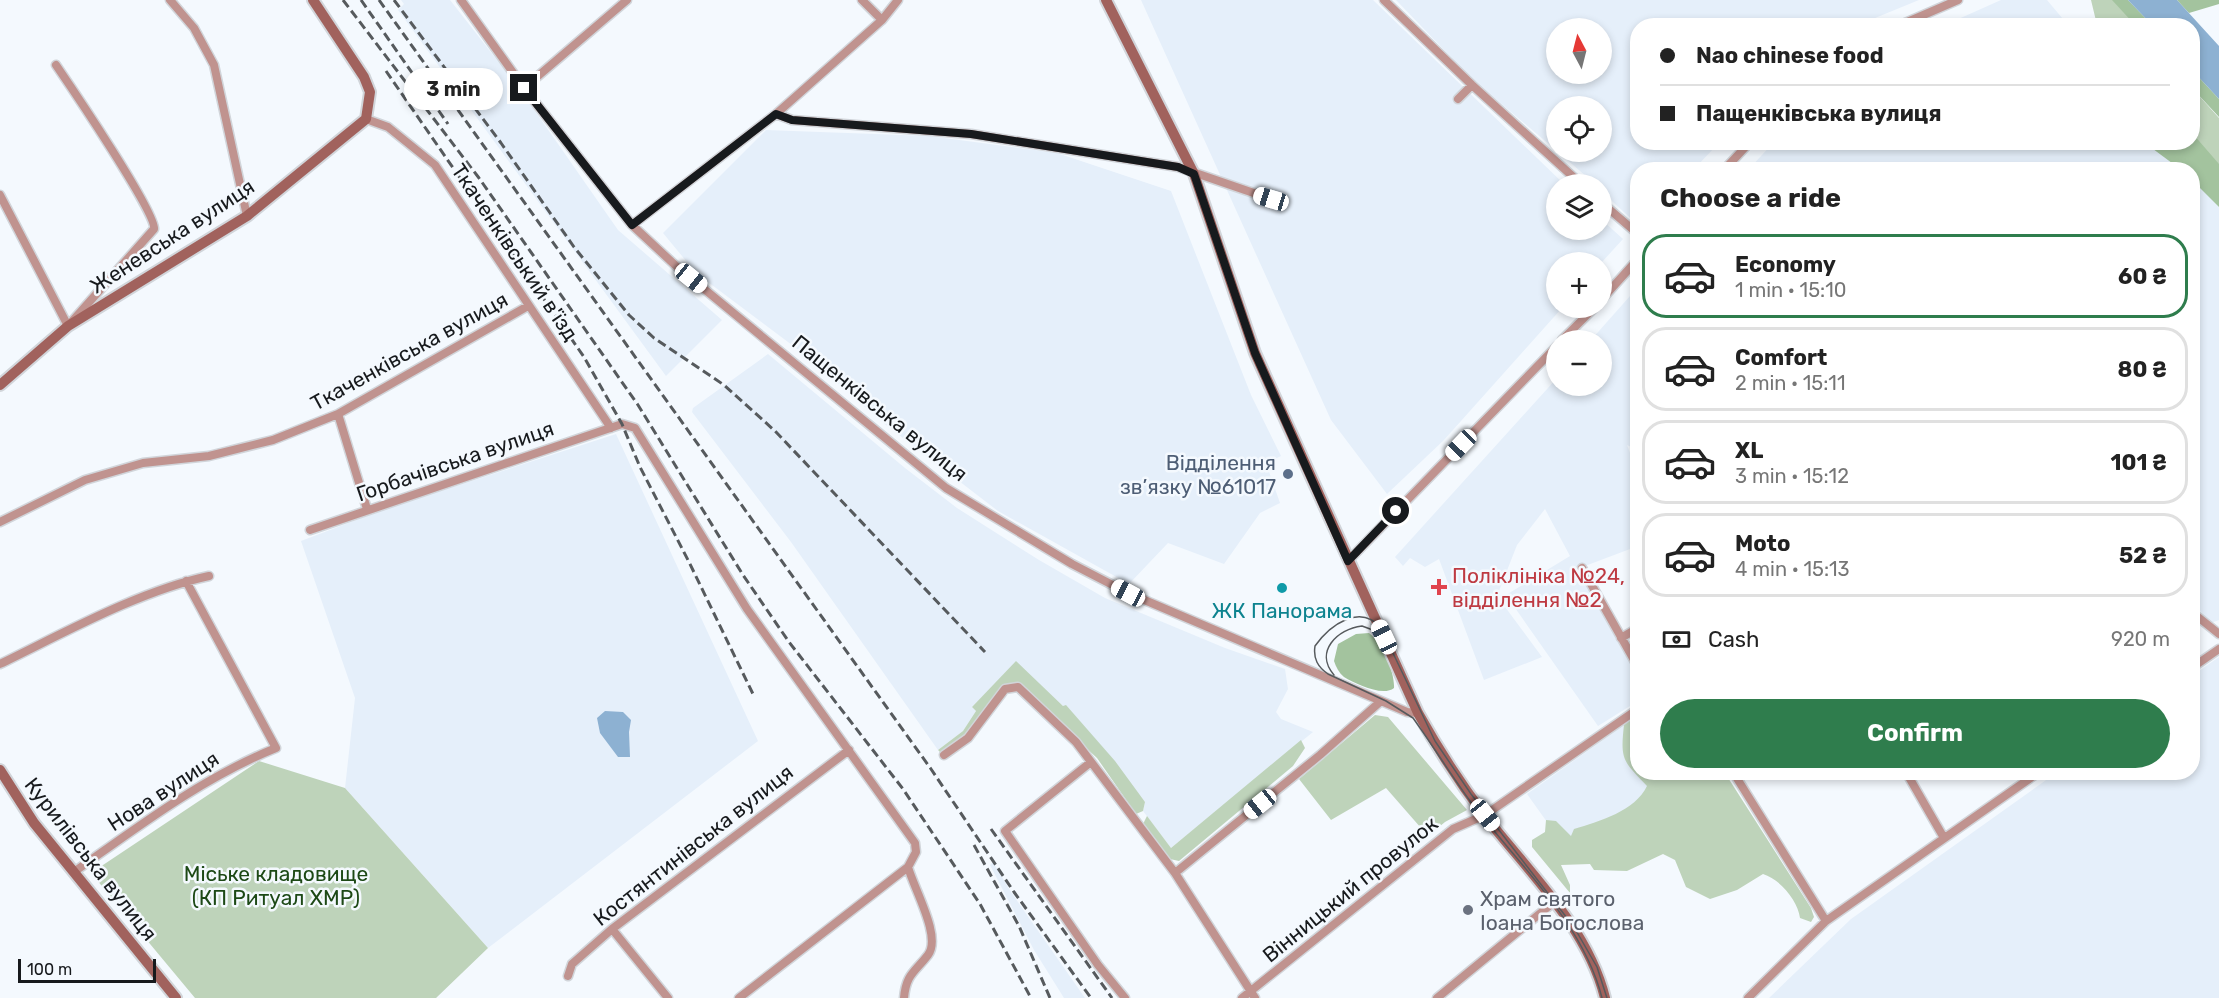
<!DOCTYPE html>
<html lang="en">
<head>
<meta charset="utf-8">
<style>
	body { margin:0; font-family:Rubik,sans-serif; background:#f6f6f6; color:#222; height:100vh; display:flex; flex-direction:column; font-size:22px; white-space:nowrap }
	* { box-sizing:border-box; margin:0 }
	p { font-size:20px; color:#767676 }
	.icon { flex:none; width:33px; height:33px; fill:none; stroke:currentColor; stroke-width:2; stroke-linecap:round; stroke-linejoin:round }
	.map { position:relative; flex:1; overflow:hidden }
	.sheet { position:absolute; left:1630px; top:162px; width:570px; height:618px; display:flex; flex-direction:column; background:#fff; border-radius:24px; box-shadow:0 3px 9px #0003 }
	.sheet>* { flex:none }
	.hud { position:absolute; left:1630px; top:18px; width:570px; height:132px; border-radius:24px; box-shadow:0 3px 9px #0003; display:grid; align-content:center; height:132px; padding:0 30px; background:#fff }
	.needle { width:39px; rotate:353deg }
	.controls { position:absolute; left:1546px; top:18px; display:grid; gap:12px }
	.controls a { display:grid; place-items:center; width:66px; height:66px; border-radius:50%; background:#fff; box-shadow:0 3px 9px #0003; font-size:30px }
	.scale { position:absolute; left:18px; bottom:15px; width:138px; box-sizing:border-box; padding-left:6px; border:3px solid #171a1d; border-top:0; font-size:16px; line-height:21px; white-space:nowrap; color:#171a1d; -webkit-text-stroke:4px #f4f9fe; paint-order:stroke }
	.end { position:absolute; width:27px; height:27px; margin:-14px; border:8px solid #171a1d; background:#fff; box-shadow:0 0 0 3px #fff }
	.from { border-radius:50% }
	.bubble { position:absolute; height:42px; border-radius:21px; background:#fff; box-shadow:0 3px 9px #0003; font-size:20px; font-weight:700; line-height:42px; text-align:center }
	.car { position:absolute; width:18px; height:36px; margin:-18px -9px; border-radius:8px; box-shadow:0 0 4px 2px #0007; background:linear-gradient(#fff 24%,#345 0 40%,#fff 0 76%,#345 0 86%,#fff 0) }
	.hud b { display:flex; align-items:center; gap:21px; height:57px; font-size:22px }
	.hud b+b { border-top:2px solid #e0e0e0 }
	.hud i { width:15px; height:15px; background:#222 }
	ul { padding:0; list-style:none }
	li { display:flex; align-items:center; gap:18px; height:84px; margin:0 12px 9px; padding:0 18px; border:3px solid #e0e0e0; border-radius:24px }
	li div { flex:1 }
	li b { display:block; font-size:22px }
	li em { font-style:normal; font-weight:700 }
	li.on { border-color:#2f7d4d }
	li>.icon { width:54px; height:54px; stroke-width:1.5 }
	h2 { padding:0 30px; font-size:27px; line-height:72px }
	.pay { display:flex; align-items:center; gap:15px; height:66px; padding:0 30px; font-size:22px }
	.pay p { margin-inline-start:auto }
	.primary-button { display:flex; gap:12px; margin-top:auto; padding:12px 30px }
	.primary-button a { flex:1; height:69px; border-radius:36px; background:#2f7d4d; color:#fff; font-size:24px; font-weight:700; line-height:69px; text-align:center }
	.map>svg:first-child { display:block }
	.built { fill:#e5effa; fill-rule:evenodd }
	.green { fill:#bed3ba }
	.forest { fill:#a3c39e }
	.water { fill:#8db1d2 }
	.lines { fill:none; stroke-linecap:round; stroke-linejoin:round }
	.street-casing { stroke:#d1d5da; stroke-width:11 }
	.secondary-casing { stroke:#d1d5da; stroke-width:14 }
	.street { stroke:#c0938f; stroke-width:8 }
	.secondary { stroke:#a1625d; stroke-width:10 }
	.tram { stroke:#565a5d; stroke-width:1.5 }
	.rail { stroke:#565a5d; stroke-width:3; stroke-dasharray:9 4.5; stroke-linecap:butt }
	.route { stroke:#171a1d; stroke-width:8 }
	.service-dot { fill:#5c6f8a; stroke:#f4f9fe; stroke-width:2 }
	.health-dot { fill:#e0444e; stroke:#f4f9fe; stroke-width:2 }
	.culture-dot { fill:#0f9aa8; stroke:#f4f9fe; stroke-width:2 }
	.worship-dot { fill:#6b7280; stroke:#f4f9fe; stroke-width:2 }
	.labels { text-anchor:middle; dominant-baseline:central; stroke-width:5; stroke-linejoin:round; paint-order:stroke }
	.street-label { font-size:21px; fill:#171a1d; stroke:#f4f9fe }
	.service-label { font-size:21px; fill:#4e5e75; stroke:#f4f9fe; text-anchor:end }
	.health-label { font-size:21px; fill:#be3a42; stroke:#f4f9fe; text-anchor:start }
	.culture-label { font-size:21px; fill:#0d838f; stroke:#f4f9fe }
	.park-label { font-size:21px; fill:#1d4916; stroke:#f4f9fe }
	.worship-label { font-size:21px; fill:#5b616d; stroke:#f4f9fe; text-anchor:start }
</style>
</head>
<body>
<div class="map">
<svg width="2219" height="998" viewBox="0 0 2219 998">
	<rect width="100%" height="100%" fill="#f4f9fe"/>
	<path class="built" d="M401,0h49l69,88 99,142 104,90 -56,56 -268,-366 6,-6z
		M1141,0h232l191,184h-7v46h45v-10l21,19 -21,23h-45v46h5l-118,132 -57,54 -56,-74z
		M1396,0h523l-61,25 -220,1v116l81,1 -25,26 -56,1 -1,54 -35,-32v-8h-7l-37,-32h44v-46h-45v45l-84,-71zM1557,28h45v46h-45z
		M2001,0h46l21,25h-123z
		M766,130l163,6 128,17 114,38 80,204 30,61 -15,7 14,40 -20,10 -36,51 -56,-21 -39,41 -131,-73 -112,-86 -90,-77 -100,-75 -33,-40z
		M1774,142l391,1 22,27h-439z
		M2193,176l26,31v413l-8,3 -18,-20z
		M1638,287v163l-11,-5 11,28v73l-61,23 61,105v27l-40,25 -92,-131 64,-39 -25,-47 -28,36 -20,51 45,61 -58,23 -45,-121 -14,8 -15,-9 -7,8 -8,-9 162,-179v8h45v-46h-11z
		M768,354l137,114 52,40 82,52 66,38 120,50 60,21 3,20 -12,23 5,7 32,13 -142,116 -28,-37 2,-9 -82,-96 -47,-44 -44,45 4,4 -13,20 -25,19 -147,-208 -99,-130 1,-4z
		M616,434l142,307 -270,207 -143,-160 10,-90 -54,-157 84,-32z
		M2219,657v341h-450l82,-79 205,-146 137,-1v-97z
		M1624,725l14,20v27l36,23 -97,69 -50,-70z
		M993,862l18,30 74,106h-21l-30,-48 -44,-85z"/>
	<path class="green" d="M2091,0h22l23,25h-39z
		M2193,89l26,29v61l-26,-37z
		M1016,661l47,45 3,-1 49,56 30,41 -2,9 -7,3 -39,-56 -79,-73 -16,1 -36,51 -25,16 -3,-3 25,-19 13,-20 -4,-4z
		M1638,713v59l87,1 86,135 3,9 -3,5 -11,-4c-2,-17 -20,-39 -37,-44l-26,16 -27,9 -24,-12 -11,-27 -12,-6 -36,17 -33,-1 -4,-6 -29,1 9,20v8l-38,-46v-7l13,-8 1,-12 10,1 15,15 3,-7c26,-8 61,-18 73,-43 -24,-25 -27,-26 -23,-61z
		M1375,715l13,2 79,93 -22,12 -17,14 -42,-48 -55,32 -32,-41z
		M1301,740l4,8 -12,18 -114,95 -9,-2 -27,-35 4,-8 24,32z
		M259,761l86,27 143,160 -52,50h-241l-104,-125z"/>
	<path class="forest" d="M2112,0h16l24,25h-17z
		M2177,0h42v4l-30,9z
		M2193,71l26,28v18l-26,-28z
		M2193,134l26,30v43l-26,-26v-11l-13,-1 -35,-26 48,-1z
		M1369,633c13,10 26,39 25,55 -11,9 -38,-4 -50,-11 -5,-4 -8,-10 -10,-16l4,-17 18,-10z"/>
	<path class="water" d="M2128,0h49l42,46v53l-26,-28v-45l-41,-1z
		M605,711l18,1 8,8 -2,12 1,25h-12l-18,-24 -3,-15z"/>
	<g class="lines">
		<defs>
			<path id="street" d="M170,0l24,28 20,37 33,151
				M461,0l63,88 108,137 43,40 271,223 126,76 56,29 279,119 11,1
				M862,0l20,20
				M1384,0l88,85 109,99
				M1898,26l60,-26
				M524,88l103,-88
				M1458,99l14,-14
				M776,114l106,-94 16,-20
				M366,119l22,8 47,38 176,263
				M1724,170l26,-28
				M0,195l68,131 86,-97c3,-15 -83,-142 -98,-164
				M1602,203l36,31
				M632,225l144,-111 16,6 179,14 207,33 93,32
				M1602,299l36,-40
				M1562,340l32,-32
				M338,414l29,95
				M0,522l85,-42 58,-17 66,-7 64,-16 65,-26 190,-108
				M310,530l312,-106 13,4 112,181 168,234 1,9 -8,15 -169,131
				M1348,561l209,-215
				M1582,568l56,99
				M2193,613l26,21
				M1621,638l17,-10
				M0,664c64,-31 139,-73 209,-88
				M2193,667l26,-18
				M944,755l24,-17 37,-49 13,-2 58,55 99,131 80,125
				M1091,762l-86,69 93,134 27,33
				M1733,772l93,149
				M1906,772l38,66
				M74,872c65,-46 128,-94 202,-124l-90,-167
				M1175,873l145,-118 61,-54
				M612,929l56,69
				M568,976l4,-12 40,-35 237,-179
				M904,998c2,-24 11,-26 24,-43 14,-18 -14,-66 -20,-88
				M1242,998l211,-169 32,-14 153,-106
				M1437,998l117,-96
				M1748,998l78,-77 213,-149"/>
			<path id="secondary" d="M1106,0l88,174 61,179 163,360c20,36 42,70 67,103 43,55 103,112 120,182
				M0,385l68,-59 179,-110 119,-97 4,-27 -6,-15 -51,-77
				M0,770l34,53 142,175"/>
		</defs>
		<use href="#street" class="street-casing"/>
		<use href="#secondary" class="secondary-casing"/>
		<use href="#street" class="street"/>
		<use href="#secondary" class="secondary"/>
		<path class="tram" d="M1334,675c-20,-23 3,-46 28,-49l19,7
			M1602,998c-18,-73 -84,-135 -129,-193 -21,-28 -39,-58 -60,-87l-27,-17 -58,-27c-10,-7 -15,-15 -13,-28 15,-21 45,-43 66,-18l54,113 36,53 103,133 23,40 10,31"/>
		<path class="rail" d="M343,0l136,178 159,227 105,170 46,67 114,147 77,115 51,94
			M361,0l87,124
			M379,0l552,769 83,123 77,106
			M394,0l107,143 73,104 55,68 25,23 70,47 51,46 210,221
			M386,71l198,286 38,67 18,43 49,95 64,132
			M991,829l121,169
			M974,845l45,81 31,72"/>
	</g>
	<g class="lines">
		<path class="route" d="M524,88l108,137 144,-111 16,6 179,14 207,33 16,7 61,179 93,208 48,-50"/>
	</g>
	<circle class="service-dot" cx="1288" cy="474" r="6"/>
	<path class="health-dot" d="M1436 578h6v6h6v6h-6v6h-6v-6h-6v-6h6z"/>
	<circle class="culture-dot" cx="1282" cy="588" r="6"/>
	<circle class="worship-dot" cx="1468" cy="910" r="6"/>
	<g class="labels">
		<g class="street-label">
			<text transform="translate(172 236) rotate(-33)">Женевська вулиця</text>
			<text transform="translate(515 252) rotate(56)">Ткаченківський в'їзд</text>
			<text transform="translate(409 351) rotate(-29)">Ткаченківська вулиця</text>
			<text transform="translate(880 408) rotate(39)">Пащенківська вулиця</text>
			<text transform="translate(455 461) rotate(-19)">Горбачівська вулиця</text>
			<text transform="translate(163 791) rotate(-33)">Нова вулиця</text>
			<text transform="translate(693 845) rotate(-38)">Костянтинівська вулиця</text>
			<text transform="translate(91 859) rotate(52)">Курилівська вулиця</text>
			<text transform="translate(1350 889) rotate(-39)">Вінницький провулок</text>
		</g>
		<g class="service-label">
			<text x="1276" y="462">Відділення<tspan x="1276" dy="24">зв’язку №61017</tspan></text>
		</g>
		<g class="health-label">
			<text x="1452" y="575">Поліклініка №24,<tspan x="1452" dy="24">відділення №2</tspan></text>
		</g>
		<g class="culture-label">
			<text x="1282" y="610">ЖК Панорама</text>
		</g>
		<g class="park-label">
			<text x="276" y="873">Міське кладовище<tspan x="276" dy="24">(КП Ритуал ХМР)</tspan></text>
		</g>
		<g class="worship-label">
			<text x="1480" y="898">Храм святого<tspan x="1480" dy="24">Іоана Богослова</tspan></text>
		</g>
	</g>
</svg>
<div class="controls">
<a><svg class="needle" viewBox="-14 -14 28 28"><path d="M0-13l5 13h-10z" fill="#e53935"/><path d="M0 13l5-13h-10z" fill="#767676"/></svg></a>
<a><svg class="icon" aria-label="locate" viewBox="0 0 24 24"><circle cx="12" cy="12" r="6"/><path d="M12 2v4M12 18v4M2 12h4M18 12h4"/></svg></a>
<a><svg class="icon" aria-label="layers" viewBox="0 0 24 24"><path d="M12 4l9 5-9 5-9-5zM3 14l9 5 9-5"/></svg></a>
<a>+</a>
<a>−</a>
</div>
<div class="scale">100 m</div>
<i class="end from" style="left:1396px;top:511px"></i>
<i class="end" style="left:524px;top:88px"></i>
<div class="bubble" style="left:404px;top:68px;width:99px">3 min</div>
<i class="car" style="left:1271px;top:199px;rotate:287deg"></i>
<i class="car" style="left:691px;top:278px;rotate:129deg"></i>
<i class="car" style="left:1461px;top:445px;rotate:224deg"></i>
<i class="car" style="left:1128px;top:593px;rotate:298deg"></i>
<i class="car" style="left:1384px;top:637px;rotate:335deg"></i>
<i class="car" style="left:1260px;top:804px;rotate:231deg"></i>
<i class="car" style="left:1485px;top:815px;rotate:141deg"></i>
<div class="hud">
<b><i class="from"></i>Nao chinese food</b>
<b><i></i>Пащенківська вулиця</b>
</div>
<section class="sheet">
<h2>Choose a ride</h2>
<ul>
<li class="on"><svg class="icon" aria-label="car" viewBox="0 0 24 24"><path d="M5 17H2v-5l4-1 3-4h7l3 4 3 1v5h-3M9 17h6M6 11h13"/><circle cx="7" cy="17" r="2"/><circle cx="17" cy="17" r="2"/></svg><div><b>Economy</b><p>1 min · 15:10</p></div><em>60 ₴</em></li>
<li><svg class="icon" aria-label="car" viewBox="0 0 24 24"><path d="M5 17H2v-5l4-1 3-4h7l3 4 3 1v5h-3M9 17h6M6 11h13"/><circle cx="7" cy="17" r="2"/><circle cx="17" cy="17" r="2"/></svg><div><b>Comfort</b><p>2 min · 15:11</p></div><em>80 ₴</em></li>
<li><svg class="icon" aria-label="car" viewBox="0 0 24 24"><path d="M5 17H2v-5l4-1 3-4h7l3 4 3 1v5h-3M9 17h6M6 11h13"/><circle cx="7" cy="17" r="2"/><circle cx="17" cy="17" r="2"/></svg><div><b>XL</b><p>3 min · 15:12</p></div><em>101 ₴</em></li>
<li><svg class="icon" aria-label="car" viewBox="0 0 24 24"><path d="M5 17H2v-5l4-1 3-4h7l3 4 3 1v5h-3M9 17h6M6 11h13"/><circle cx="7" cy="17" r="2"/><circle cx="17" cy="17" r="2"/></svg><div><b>Moto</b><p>4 min · 15:13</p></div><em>52 ₴</em></li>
</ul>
<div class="pay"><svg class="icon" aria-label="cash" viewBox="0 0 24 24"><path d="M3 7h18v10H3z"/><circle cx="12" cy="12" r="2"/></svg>Cash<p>920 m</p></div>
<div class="primary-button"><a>Confirm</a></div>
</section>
</div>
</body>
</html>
